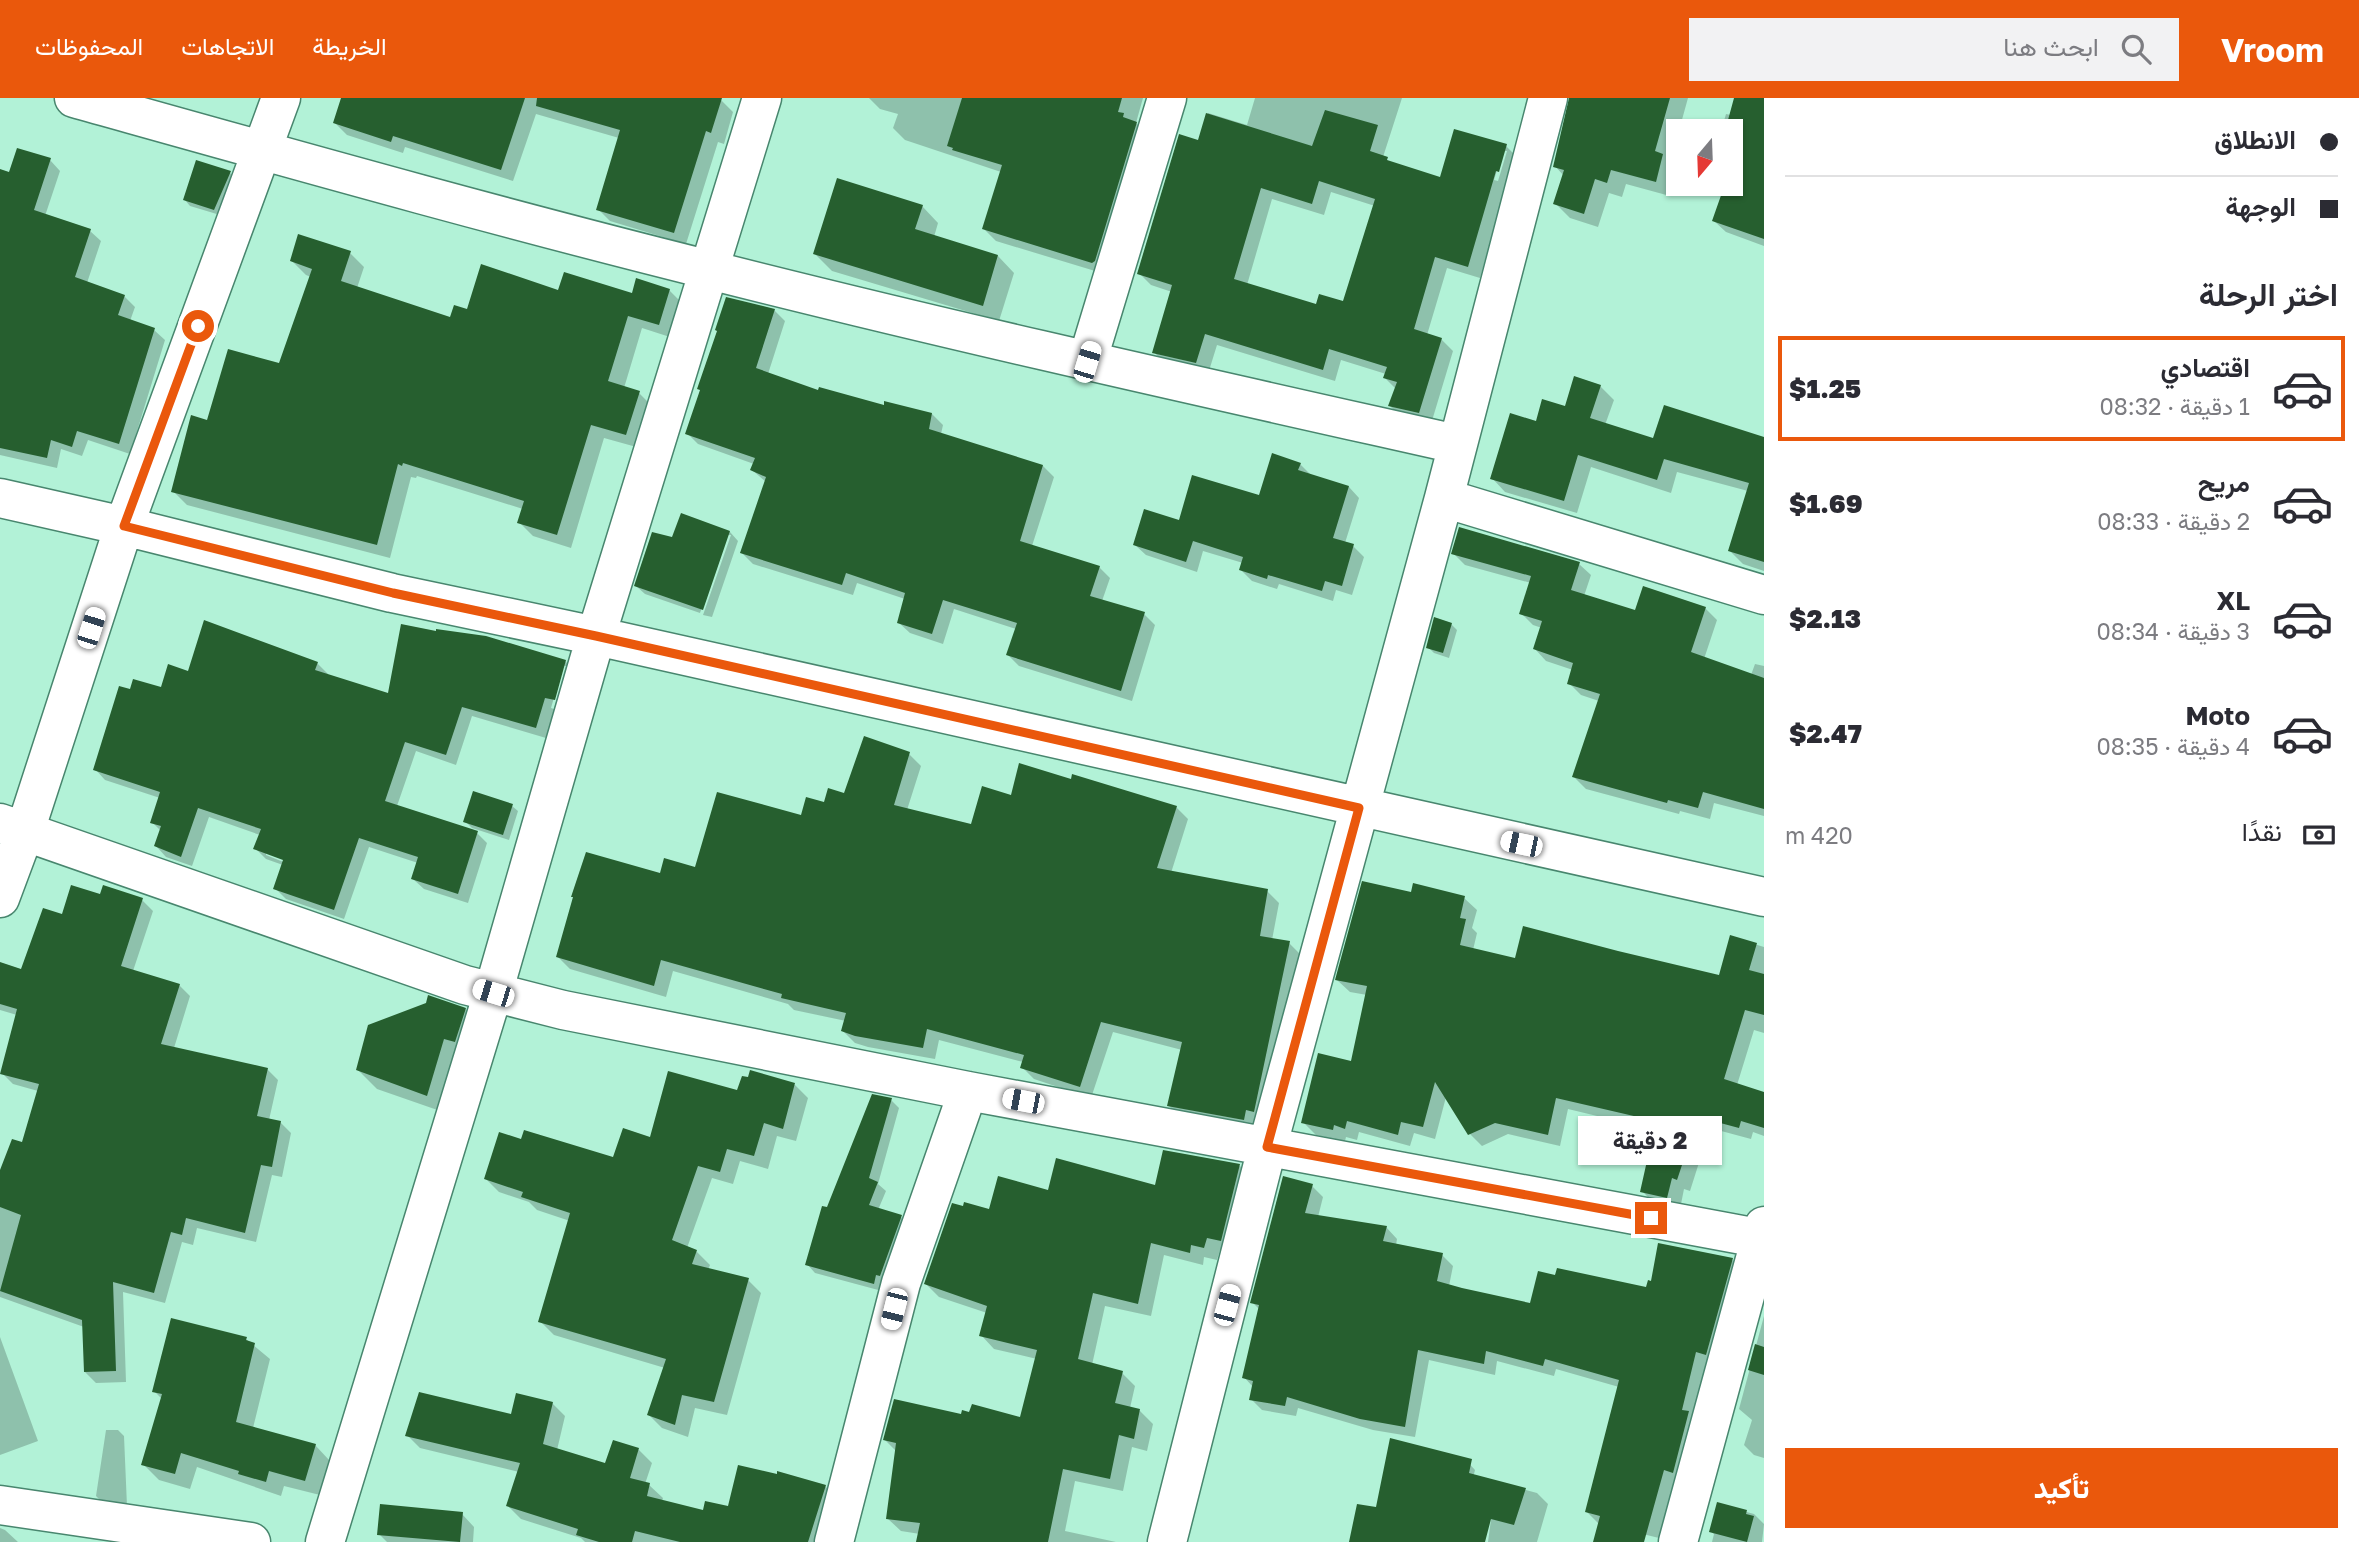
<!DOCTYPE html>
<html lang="ar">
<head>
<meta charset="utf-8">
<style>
	body { margin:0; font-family:"Golos Text",Vazirmatn,sans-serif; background:#f2f2f3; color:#2b2b33; direction:rtl; height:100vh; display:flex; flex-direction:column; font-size:26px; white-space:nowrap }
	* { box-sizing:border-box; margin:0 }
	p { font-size:23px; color:#7c7c81 }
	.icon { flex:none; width:38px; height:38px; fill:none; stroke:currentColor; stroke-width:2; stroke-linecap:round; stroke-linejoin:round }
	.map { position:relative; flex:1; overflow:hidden; direction:ltr }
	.details { display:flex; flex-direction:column; background:#fff; width:595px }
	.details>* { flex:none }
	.hud { display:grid; align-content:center; height:154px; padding:0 21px; background:#fff }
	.needle { width:46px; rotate:199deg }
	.fabs { position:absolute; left:1666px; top:21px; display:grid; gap:14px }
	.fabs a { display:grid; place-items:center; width:77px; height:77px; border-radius:0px; background:#fff; box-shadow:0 2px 5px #0004; font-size:35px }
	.end { position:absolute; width:32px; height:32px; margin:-16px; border:9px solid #ea580c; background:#fff; box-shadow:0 0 0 4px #fff }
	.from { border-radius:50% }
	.bubble { position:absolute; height:49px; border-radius:0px; background:#fff; box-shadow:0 2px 5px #0004; font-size:23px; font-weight:800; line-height:49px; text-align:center; direction:rtl }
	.car { position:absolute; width:21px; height:42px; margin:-21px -10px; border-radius:9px; box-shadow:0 0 5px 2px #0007; background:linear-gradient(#fff 24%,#345 0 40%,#fff 0 76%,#345 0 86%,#fff 0) }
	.hud b { display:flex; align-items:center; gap:24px; height:66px; font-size:26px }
	.hud b+b { border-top:2px solid #e1e1e2 }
	.hud i { width:18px; height:18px; background:#2b2b33 }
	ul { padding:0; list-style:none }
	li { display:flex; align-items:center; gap:21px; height:105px; margin:0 14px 10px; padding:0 7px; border:4px solid transparent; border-radius:0px }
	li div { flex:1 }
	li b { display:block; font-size:26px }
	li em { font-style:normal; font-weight:800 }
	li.on { border-color:#ea580c }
	li>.icon { width:63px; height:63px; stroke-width:1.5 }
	h2 { padding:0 21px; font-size:32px; line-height:84px }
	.pay { display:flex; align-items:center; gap:18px; height:77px; padding:0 21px; font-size:26px }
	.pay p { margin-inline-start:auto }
	.primary-button { display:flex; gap:14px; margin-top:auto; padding:14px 21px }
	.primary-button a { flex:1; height:80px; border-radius:0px; background:#ea580c; color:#fff; font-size:28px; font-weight:800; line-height:80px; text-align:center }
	header { display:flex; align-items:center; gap:42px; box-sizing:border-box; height:98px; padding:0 35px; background:#ea580c; color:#fff }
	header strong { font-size:33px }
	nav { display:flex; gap:38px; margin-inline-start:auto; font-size:24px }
	.search { width:490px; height:63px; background:#f2f2f3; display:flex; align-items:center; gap:18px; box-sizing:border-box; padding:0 24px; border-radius:0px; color:#7c7c81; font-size:26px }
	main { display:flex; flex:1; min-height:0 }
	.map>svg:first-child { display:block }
	.shadow { fill:#0003; fill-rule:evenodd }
	.building { fill:#265f2f; fill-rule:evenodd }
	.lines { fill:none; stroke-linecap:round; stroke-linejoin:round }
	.minor-casing { stroke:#48866e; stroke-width:41 }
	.minor { stroke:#fff; stroke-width:38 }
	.route { stroke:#ea580c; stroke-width:9 }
</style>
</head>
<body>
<header>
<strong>Vroom</strong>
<div class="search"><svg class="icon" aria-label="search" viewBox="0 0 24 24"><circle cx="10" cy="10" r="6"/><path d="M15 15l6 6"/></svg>ابحث هنا</div>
<nav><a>الخريطة</a><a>الاتجاهات</a><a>المحفوظات</a></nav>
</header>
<main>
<section class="details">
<div class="hud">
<b><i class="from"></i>الانطلاق</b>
<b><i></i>الوجهة</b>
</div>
<h2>اختر الرحلة</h2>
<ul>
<li class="on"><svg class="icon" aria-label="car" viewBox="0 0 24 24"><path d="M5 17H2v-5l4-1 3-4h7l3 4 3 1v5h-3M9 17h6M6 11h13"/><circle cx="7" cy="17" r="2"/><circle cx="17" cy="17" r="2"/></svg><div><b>اقتصادي</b><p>1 دقيقة · 08:32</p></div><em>$1.25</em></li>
<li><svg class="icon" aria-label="car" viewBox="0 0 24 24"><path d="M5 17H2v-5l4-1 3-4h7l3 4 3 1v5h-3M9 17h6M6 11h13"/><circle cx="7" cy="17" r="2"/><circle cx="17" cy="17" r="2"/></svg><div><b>مريح</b><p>2 دقيقة · 08:33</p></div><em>$1.69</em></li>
<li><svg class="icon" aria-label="car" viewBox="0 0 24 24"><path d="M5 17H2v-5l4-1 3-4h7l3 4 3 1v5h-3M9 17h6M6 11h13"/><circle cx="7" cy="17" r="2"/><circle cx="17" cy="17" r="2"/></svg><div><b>XL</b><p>3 دقيقة · 08:34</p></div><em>$2.13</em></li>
<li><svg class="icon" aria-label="car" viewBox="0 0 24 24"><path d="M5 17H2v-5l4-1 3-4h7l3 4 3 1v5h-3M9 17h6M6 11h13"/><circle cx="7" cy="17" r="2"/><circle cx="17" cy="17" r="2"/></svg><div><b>Moto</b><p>4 دقيقة · 08:35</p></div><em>$2.47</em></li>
</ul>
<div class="pay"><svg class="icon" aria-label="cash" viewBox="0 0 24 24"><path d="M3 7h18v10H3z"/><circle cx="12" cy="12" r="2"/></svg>نقدًا<p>420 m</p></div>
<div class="primary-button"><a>تأكيد</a></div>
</section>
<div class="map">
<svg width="1764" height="1444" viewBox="0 0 1764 1444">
	<rect width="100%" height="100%" fill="#b2f2d7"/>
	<path class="shadow" d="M343,0h373l5,2 12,12 -9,32 -6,-2 -32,102 -76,-23 -12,-12 21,-71 -83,-24 -23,67 -108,-34 -2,6 -56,-18 -12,-12z
		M869,0h274l-7,25 12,12 -43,139 -109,-33 -12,-12 17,-57 -96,-32 -12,-12 5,-14 -18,-5z
		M1255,0h147l-19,59 9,7 49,15 65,-33 12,12 -11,24 -27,96 -33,-10 -20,67 14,4 12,12 -22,73 -29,-6 -12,-12 6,-17 -11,-11 1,-4 -45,-14 -6,21 -118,-36 -9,29 -43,-10 -11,-12 18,-60 -21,-7 -12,-12 60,-131 9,-29 39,12zM1503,53h4l-9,30 -4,-1zM1331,94l44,14 -30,98 -28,3 -70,-22 25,-86 52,16z
		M1571,0h117l-18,65 7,7 -7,26 -44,-12 -4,13 -13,-4 -11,34 -28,-9 -15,-15 9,-27 -9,-10z
		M1736,0h28v148l-38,-14 -12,-11 13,-37h4v-11l3,-11 -3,-1v-30h-10l5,-17 5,1z
		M50,62l10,11 -15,45 45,15 11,10 -14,42 37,13 11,11 -5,14 24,9 11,10 -35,114 -42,-14 -6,16 -21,-7 -4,19 -57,-13v-285l11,4z
		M230,75l6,6 -16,36 -30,-9 -5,-6z
		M922,108l16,17 -4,14 64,19 16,17 -15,48 -167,-50 -17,-17z
		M350,155l14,14 -7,21 95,31 16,-8 91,-19 74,3 36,-5 14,14 -10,34 -31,-10 -18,60 15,5 14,14 -13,41 -36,-10 -33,110 -38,-12 -14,-14 4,-13 -106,-33 -1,2 -5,-1 -21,81 -203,-53 -14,-14 35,-69 73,-57 30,-88 -5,-2 -14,-14z
		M774,212l11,11 -17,53 51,18 66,15 47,7 11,11 -2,9 102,32 11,11 -22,69 67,21 11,11 -8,23 42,13 11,11 -23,76 -113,-35 -11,-11 8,-26 -62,-20 -11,35 -33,-11 -12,-11 7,-23 -48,-16 -4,12 -100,-31 -11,-11 24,-71 -14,-12 2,-6 -56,-20 -11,-11z
		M1600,288l14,14 -9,25 50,15 109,-1v132l-21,-7 -13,-13 18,-60 -71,-19 -6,21 -80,-26 -14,46 -72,-21 -13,-14 45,-55z
		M1300,366l11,11 38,12 10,11 -14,45 8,3 11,11 -12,38 -16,-5 -3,11 -54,-17 -2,5 -25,-8 -11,-11 2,-7 -40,-12 -6,21 -51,-17 -11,-10 45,-23 80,-24z
		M730,434l8,9 -26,76 -9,-2 28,-80h-4l-27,78 -55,-19 -9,-8 38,-47z
		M1453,455l126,11 12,11 -7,21 52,16 69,-4 12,12 -13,39 47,16 4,-11 9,2v150l-50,-13 -4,16 -30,-8 -1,3 -93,-25 -12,-12 25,-76 -18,-6 -12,-12 4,-13 -27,-9 -11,-12 7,-21 -9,-3 -12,-12 10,-30 -66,-18z
		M1451,526l6,6 -8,28 -15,-5 -6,-6z
		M565,563l11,11 -11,38 -10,-3 -9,31 -74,-22 -16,49 -40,-14 -19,55 79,26 -11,-11 47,-15 6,5 -9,29 -37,-12 15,15 -19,60 -44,-14 -11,-10 5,-16 -49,-16 -25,72 -58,-20 -11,-11 8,-23 -17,-6 -11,-11 5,-13 -51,-18 -17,49 -26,-9 -10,-11 5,-15 -9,-9 8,-24 -55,-18 -10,-11 36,-78 31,-2 27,-16 128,-10 11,11 -1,2 63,20zM563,568h3l-12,43 -3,-1zM266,754l26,9 -1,4 -25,-10z
		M909,656l12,12 -14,44 66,16 39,-29 60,-16 104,26 12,12 -17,54 96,18 12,12 -7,37 17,3 12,12 -45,176 -76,-14 -12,-12 14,-55 -69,-18 -22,66 -57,-19 -12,-12 1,-5 -84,-22 -4,19 -67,-12 -13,-4 -12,-12 3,-10 -52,-11 -6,-6 -115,-33 -7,26 -96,-28 -12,-12 103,-82 35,-6 150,-74z
		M1412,796l52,4 13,12 -5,18 5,5 -4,17 43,10 204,17 11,-40 33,10v86l-10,-3 -17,55 27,9v42l-11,-4 -2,7 -41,-11 -20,63 -6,-2 -4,20 -26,-6 -12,-12 12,-55 -4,-4 1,-3 -83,-20 -8,37 -52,-12 -26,12 -12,-12 -24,-37 -11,42 -21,-6 -4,13 -51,-14 -2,8 -11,-3 -1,4 -29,-6 -13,-13 49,-59 15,-68 -17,-3 -13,-12z
		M101,798l41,4 11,11 -20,60 46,14 11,11 -16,52 93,21 11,11 -9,40 11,2 11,11 -9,44 -10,-2 -16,67 -59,-14 -4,17 -11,-3 -17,61 -42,-11 3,90 -30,1 -11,-11 -1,-45 -84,-30v-121l24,-32 14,-53 -25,-7 -11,-11 15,-58 -17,-5v-46l22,7 41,-55z
		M465,911l19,19 -38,85 -69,-24 -19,-19z
		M795,987l13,13 -12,43 -19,-5 -9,33 -28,-8 -7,23 -21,-6 -25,70 9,3 14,14 -2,5 40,10 13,13 -34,122 -32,-7 -7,29 -26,-9 -13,-13 16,-47 -111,-33 -14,-14 30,-100 -33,-11 -8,-8 -30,-10 -13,-13 37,-38 91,18 124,-67z
		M891,1002l8,8 -21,76 8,7 -8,19 23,7 8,8 -27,66 -67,-18 -8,-9 21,-54z
		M1240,1068l13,13 -19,74 -14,-3 -3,10 -13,-3 -1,8 -39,-10 -13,61 -46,-10 -13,59 30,8 13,13 -5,22 10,3 13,13 -6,27 -15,-4 -9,44 -48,-10 -10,50 51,11h-198l2,-8 -19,-3 -14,-13 9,-67 -11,-11 77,-23 60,2 15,-60 -43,-10 -13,-14 6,-22 -48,-16 -13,-13 64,-72 59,-19 108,-6z
		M1312,1088l11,11 -5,20 68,10 11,12 -1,6 46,10 11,11 -4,20 83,19 115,-16 85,-29 11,11 -68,209 -16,58 -61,-15 -11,-11 32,-125 -63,-18 -2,7 -57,-15 -2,14 -66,-15 -14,77 -42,-7 -75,-22 -2,8 -34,-6 -11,-11 2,-12 -9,-10 16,-67 -8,-8z
		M1764,1218v142l-10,-3 -10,-10 8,-25 -13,-11z
		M0,1239l38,104 -38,14z
		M246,1241l24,20 -17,69 62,17 15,16 -10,34 -36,-9 -3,10 -84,-29 -7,22 -31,-9 -16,-16 20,-64 -9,-9z
		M552,1305l13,13 -8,34 49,16 8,-24 25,8 13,13 -7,21 4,1 14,13 -1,3 42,11 121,-26 13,14 -13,42h-240l-4,-4 -60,-19 -13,-13 11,-34 -99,-24 -13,-13 105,-19z
		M106,1332h12l6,6 3,70 -25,-4 -6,-6z
		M1464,1360l11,12 -18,72h-106z
		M1496,1384l41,11 11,11 -11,38h-49z
		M1718,1406l36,10 10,10 -2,18h-50l2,-8 -3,-3z
		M462,1416l12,13 -1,15h-86l-8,-8z
		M0,1430l5,2 13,12h-18z"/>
	<path class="building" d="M341,0h184l-24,72 -108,-34 -2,6 -58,-19z
		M537,0h185l-11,35 -5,-2 -32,102 -78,-23 24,-80 -84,-24z
		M962,0h160l-4,14 6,1 -1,4 14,5 -42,139 -3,2 -110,-34 20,-64 -50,-15 1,-2 -6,-2z
		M1569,0h101l-15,53 8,3 -7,28 -45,-12 -4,13 -12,-4 -11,35 -31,-10 11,-34 -11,-3z
		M1734,0h30v141l-52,-18 13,-37h6v-53h-6z
		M1325,12l53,15 -8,26 18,6 -1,3 53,17 14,-48 53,15 -8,28 -3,-1 -28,96 -33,-10 -21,72 28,9 -23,75 -31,-7 9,-24 -14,-4 4,-11 -58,-18 -6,21 -118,-36 -9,29 -44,-10 20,-68 -35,-11 42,-140 19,6 8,-27 106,33zM1319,83l56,18 -32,102 -24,-7 -3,10 -82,-25 27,-91 51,16z
		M17,50l34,10 -17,52 57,19 -16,48 50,18 -7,20 37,13 -36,116 -42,-13 -5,16 -21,-7 -4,18 -47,-10v-279l9,3z
		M196,62l35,11 -17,39 -31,-10z
		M837,80l86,27 -8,24 83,26 -15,51 -170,-52z
		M298,136l53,17 -10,30 109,36 4,-12 13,4 14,-45 77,26 6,-18 68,21 4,-15 34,11 -11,36 -31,-9 -20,65 32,10 -14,44 -35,-10 -34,110 -40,-12 7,-22 -121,-38 -1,3 -4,-2 -21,81 -206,-53 20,-77 16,5 21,-71 51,14 33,-94 -22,-8z
		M726,199l49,12 -19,59 62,22 1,-3 65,18v-4l48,12 -3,16 114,36 -23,76 80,25 -10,30 55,16 -24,79 -115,-36 11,-32 -74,-23 -11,34 -35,-11 8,-30 -59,-20 -4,12 -102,-32 26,-76 -16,-7 5,-12 -70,-24 15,-44 -3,-1 20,-58 -2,-1z
		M1574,278l27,9 -11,33 63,20 11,-33 100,32v125l-36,-11 21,-68 -85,-24 -7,21 -79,-25 -14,46 -74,-22 20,-66 26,8 6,-22 23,7z
		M1272,355l29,10 -3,7 51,16 -16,52 21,6 -12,42 -17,-5 -3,10 -54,-16 -1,4 -28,-9 4,-13 -50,-16 -7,21 -53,-17 11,-36 35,11 13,-45 67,20z
		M681,415l49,18 -27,79 -69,-24 18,-54 20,5z
		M1459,429l121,35 -9,28 64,20 8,-24 63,21 -15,45 73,26v131l-61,-17 -5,16 -30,-8 -1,3 -95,-26 28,-83 -33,-10 6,-21 -40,-14 9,-28 -23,-7 12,-38 -80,-22z
		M1434,519l18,6 -9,30 -17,-5z
		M204,522l114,42 -3,8 73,23 13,-69 35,7v-2l50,7 80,24 -11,40 -10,-2 -9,30 -74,-21 -16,48 -41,-13 -20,59 93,30 -20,63 -47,-15 7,-22 -59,-19 -25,72 -61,-21 10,-29 -30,-11 8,-20 -63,-21 -17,49 -27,-11 7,-20 -11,-3 10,-31 -67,-22 26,-84 11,3 3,-10 28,8 7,-23 20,7z
		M864,638l46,16 -16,53 77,19 11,-38 29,9 8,-32 52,16 1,-5 105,32 -20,62 111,21 -8,47 30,5 -36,171 -8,-2 -2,10 -77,-14 15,-64 -81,-20 -21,65 -60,-19 4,-13 -97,-26 -4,19 -68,-12 -14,-5 5,-18 -65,-15 1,-4 -121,-34 -7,26 -98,-29 17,-60h-2l15,-45 74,21 4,-15 31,9 22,-75 84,23 5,-18 18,5 4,-14 16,5z
		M473,693l40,13 -10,31 -40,-13z
		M1362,783l49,11 2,-9 52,13 -5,22 6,1 -6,26 55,13 8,-32 95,25 101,24 11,-40 27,8 -8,27 15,4v41l-19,-5 -21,69 40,13v36l-23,-7 -2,7 -41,-11 -21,63 -5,-2 -5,20 -27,-6 13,-58 -5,-1 3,-13 -95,-22 -8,37 -53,-12 -27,12 -33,-53 -12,45 -22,-5 -3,13 -51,-14 -2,8 -11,-4 -1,5 -32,-7 17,-70 33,8 16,-75 -32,-6z
		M71,787l29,9 3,-9 40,13 -22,68 59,18 -19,60 107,24 -11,48 24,5 -9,46 -11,-2 -16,68 -59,-15 -4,17 -11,-3 -17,61 -41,-11 3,89 -32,1 -2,-52 -82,-29 21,-76 -21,-8v-37l12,-31 10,3 17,-58 -39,-10 17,-65 -17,-5v-42l21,7 22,-61 19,6z
		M428,897l38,13 -11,34 -11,-3 -17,57 -71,-26 12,-45 58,-22z
		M750,972l45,13 -12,46 -19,-6 -10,33 -27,-7 -7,23 -22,-6 -26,74 25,10 -5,14 57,14 -35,124 -32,-7 -7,30 -28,-10 19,-56 -128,-37 32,-109 -49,-16 2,-5 -39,-13 15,-47 22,7 3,-9 89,27 10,-29 27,9 18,-66 69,19 5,-14 6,1z
		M872,996l20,4 -23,80 9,4 -9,23 33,10 -22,61 -4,-1 -2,9 -69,-19 17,-59 5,1z
		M1163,1052l77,14 -19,77 -14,-3 -3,10 -13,-3 -1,8 -39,-10 -13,61 -45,-11 -15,66 45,12 -8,32 25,6 -6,30 -15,-4 -9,44 -47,-10 -15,73h-132l4,-19 -34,-4 10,-76 -13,-3 11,-41 67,15 1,-4 7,2 3,-8 48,13 17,-67 -58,-14 8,-30 -63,-22 28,-81 11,3 1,-4 25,7 9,-33 50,14 8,-32 99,27z
		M1283,1078l30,8 -8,29 82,13 -4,15 60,12 -6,28 25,7 68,15 8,-32 17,4 2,-7 89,19 2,-7 3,1 7,-38 75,15 -27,97 -10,-3 -14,58 7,1 -16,62 -9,-3 -20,72h-51l7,-26 -15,-4 34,-132 -74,-21 -2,7 -57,-15 -2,13 -66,-14 -13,77 -45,-8 -73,-22 -2,9 -36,-6 4,-19 -11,-3 17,-73 -9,-2z
		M171,1220l76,19 -1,3 9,3 -19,79 80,22 -11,37 -36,-10 -3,11 -28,-8 1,-3 -58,-18 -6,21 -34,-9 21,-71 -10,-2z
		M1755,1246l9,3v28l-16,-5z
		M419,1294l92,22 5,-21 37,9 -10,42 62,19 8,-23 26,8 -9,30 20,5 -3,13 56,14 2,-9 23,5 10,-41 39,9v-3l49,14 -18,57h-128l-45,-11 -3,11h-33l-23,-7 2,-6 -72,-23 14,-43 -115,-27z
		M1390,1340l82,21 -3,14 57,15 -12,37 -23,-6 -6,23h-136l8,-38 19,3z
		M1717,1404l30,8 -1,4 8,2 -7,26 -38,-10z
		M380,1406l83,8 -3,30 -83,-7z"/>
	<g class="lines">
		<defs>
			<path id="minor" d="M74,0c211,59 423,119 636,172 248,63 497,118 746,174
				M1087,264l80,-264
				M0,400l124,28 268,67 204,43 1168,261
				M1444,400l320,97
				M0,725l465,162 98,25 405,81 796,148
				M0,800l25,-67 99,-305 157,-428
				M0,1407l251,37
				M325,1444l168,-549 103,-357 166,-538
				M834,1444l67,-259 67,-192
				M1167,1444l100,-394 177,-650 104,-400
				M1678,1444l86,-316"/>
		</defs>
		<use href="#minor" class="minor-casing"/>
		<use href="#minor" class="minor"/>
	</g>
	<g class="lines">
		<path class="route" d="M198,228l-74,200 269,67 203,43 763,172 -92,339 384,71"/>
	</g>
</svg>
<div class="fabs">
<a><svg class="needle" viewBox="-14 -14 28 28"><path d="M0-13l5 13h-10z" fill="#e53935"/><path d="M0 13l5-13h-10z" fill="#7c7c81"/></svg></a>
</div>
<i class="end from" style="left:198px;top:228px"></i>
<i class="end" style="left:1651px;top:1120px"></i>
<div class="bubble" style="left:1578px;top:1018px;width:144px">2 دقيقة</div>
<i class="car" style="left:1087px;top:264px;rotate:17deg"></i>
<i class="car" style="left:91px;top:530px;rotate:18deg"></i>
<i class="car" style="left:1521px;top:746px;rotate:282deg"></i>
<i class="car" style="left:493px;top:895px;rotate:287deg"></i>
<i class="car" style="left:1023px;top:1003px;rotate:281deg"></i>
<i class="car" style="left:1227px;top:1207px;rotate:15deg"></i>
<i class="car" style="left:894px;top:1211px;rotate:194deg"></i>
</div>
</main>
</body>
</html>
